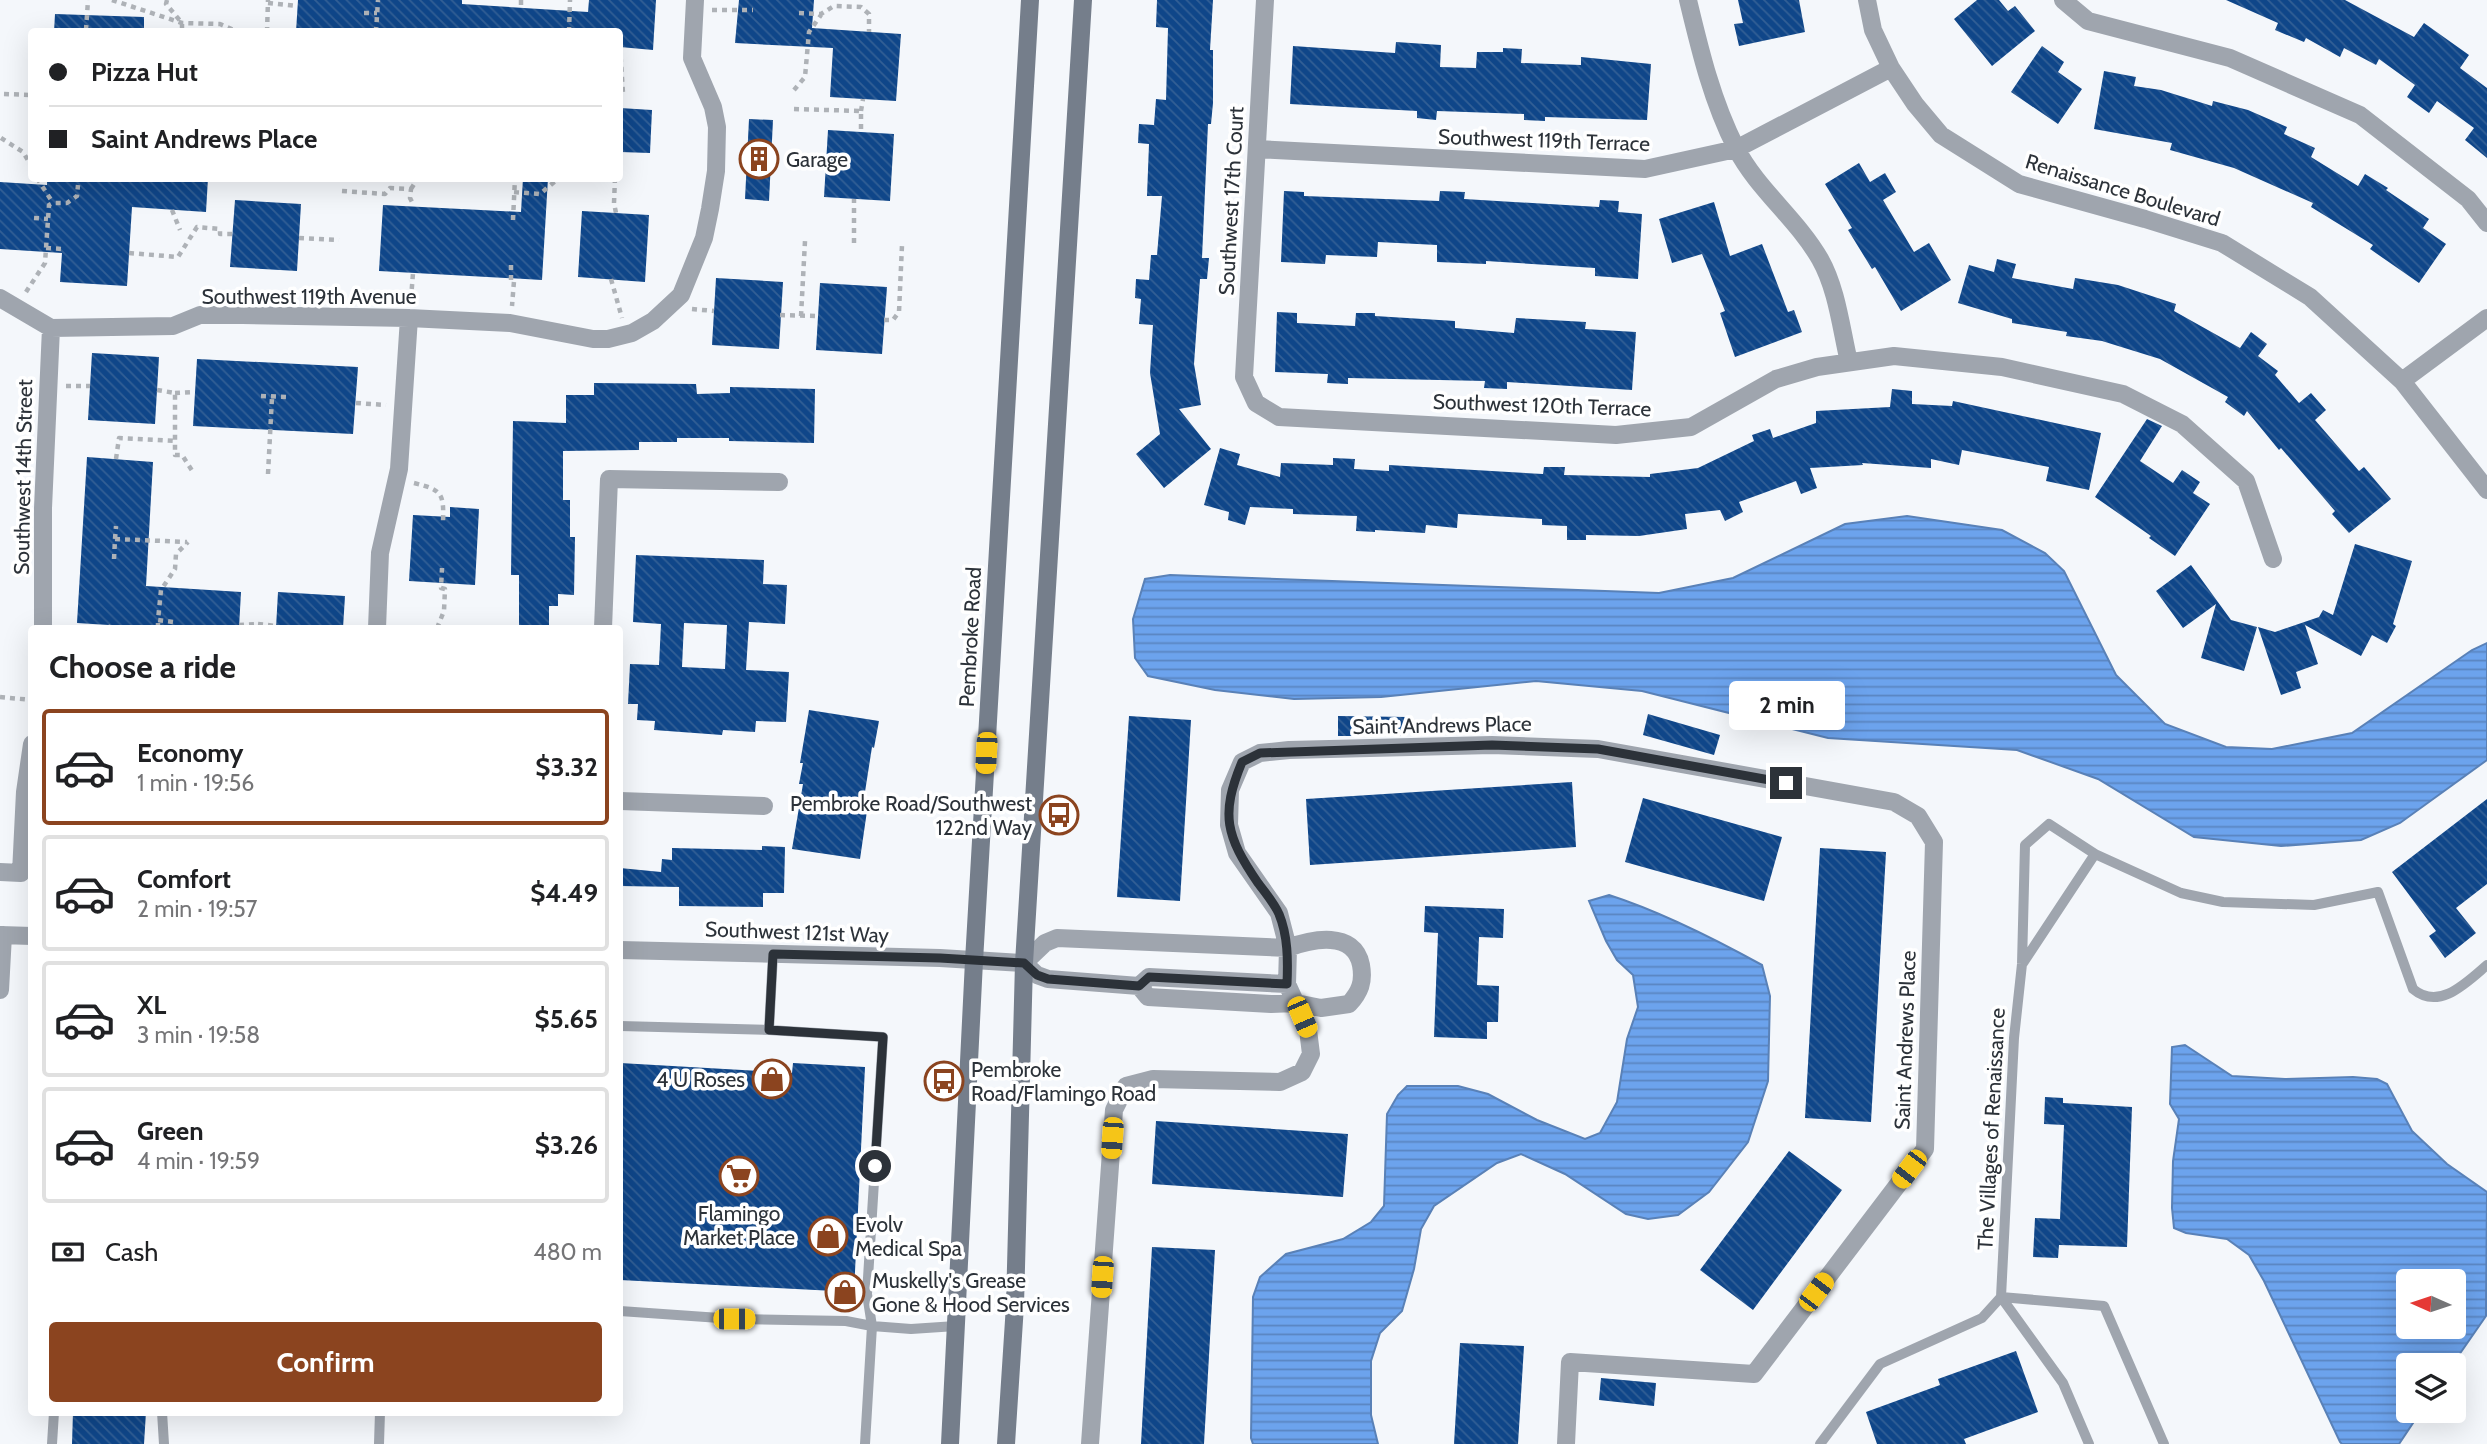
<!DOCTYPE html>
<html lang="en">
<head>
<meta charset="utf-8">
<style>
	body { margin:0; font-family:Cabin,sans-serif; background:#f2f2f2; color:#202124; height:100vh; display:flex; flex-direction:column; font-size:26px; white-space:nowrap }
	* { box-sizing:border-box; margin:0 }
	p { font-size:23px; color:#757577 }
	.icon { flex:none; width:38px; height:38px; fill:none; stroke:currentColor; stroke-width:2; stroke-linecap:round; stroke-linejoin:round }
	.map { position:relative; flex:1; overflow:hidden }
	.details { position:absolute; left:28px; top:625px; width:595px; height:791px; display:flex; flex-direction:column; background:#fff; border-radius:7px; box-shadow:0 7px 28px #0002 }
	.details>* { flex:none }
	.hud { position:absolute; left:28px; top:28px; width:595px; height:154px; border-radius:7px; box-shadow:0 7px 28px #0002; display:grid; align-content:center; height:154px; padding:0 21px; background:#fff }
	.needle { width:46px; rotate:273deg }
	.buttons { position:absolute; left:2396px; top:1269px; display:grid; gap:14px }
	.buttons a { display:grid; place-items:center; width:70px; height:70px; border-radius:7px; background:#fff; box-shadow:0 7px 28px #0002; font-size:35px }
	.end { position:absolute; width:32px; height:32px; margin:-16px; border:9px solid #2c3239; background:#fff; box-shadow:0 0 0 4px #fff }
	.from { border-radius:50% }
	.bubble { position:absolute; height:49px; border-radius:7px; background:#fff; box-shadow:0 7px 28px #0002; font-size:23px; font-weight:800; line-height:49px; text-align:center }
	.car { position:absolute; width:21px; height:42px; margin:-21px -10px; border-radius:9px; box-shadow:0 0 5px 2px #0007; background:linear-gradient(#f5c518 24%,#345 0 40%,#f5c518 0 76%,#345 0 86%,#f5c518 0) }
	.hud b { display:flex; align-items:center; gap:24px; height:66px; font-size:26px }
	.hud b+b { border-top:2px solid #e0e0e0 }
	.hud i { width:18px; height:18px; background:#202124 }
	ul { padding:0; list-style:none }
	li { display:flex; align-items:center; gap:21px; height:116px; margin:0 14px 10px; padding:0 7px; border:4px solid #e0e0e0; border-radius:7px }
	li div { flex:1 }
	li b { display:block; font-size:26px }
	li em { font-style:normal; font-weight:800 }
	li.on { border-color:#8b441f }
	li>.icon { width:63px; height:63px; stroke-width:1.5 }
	h2 { padding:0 21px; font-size:32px; line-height:84px }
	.pay { display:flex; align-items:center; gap:18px; height:77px; padding:0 21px; font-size:26px }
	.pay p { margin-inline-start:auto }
	.button { display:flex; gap:14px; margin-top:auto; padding:14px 21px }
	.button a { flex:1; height:80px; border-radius:7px; background:#8b441f; color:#fff; font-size:28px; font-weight:800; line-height:80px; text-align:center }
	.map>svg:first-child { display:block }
	.water { fill:url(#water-rules); stroke:#5981b7; stroke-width:2; fill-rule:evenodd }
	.building { fill:url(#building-back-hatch); fill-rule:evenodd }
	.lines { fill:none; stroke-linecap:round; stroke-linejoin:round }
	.path { stroke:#aeb2b7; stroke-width:4.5; stroke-dasharray:5 5; stroke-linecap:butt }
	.lane { stroke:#9fa5ae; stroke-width:10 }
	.street { stroke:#9fa5ae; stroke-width:18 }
	.secondary { stroke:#757e8b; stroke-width:18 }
	.route { stroke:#2c3239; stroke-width:9 }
	.labels { text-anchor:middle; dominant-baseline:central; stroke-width:7; stroke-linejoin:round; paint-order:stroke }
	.street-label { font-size:21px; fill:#2c3239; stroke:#fff }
	.poi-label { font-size:21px; fill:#2c3239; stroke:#fff; text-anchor:start }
</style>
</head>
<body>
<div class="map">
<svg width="2487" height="1444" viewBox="0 0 2487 1444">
	<defs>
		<pattern id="water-rules" width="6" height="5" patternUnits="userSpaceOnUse" patternTransform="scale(1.75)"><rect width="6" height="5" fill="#6ca3ed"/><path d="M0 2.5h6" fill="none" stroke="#5985c1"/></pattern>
		<pattern id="building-back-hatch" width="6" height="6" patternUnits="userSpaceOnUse" patternTransform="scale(1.75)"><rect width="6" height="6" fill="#0f4689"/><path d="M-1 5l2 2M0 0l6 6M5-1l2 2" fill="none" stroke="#325f95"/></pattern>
	</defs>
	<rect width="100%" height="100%" fill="#f4f7fb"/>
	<path class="water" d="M1907,516l95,14 43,23 19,18 52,104 49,49 61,23 46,2 80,-16 120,-83 15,-7v117l-87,63 -39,17 -80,6 -87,-9 -96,-58 -81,-29 -189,-12 -186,-47 -106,-10 -155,16 -87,2 -79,-9 -67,-14 -13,-18 -2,-39 12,-40 25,-4 489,18 74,-15 112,-54z
		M1609,895c53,17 104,43 153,70l8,31 -2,85 -20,61 -39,50 -31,23 -30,4 -22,-5 -61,-40 -44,-20 -24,9 -63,43 -13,23 -7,40 -12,42 -22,22 -9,28v54l7,29h-125l-2,-6 2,-141 7,-20 26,-23 57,-15 28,-17 13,-16 3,-92 11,-19 9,-9h51l30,8 49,26 48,19 15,-6 17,-31 10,-63 11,-32 -5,-32 -16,-15 -11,-19 -17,-40z
		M2185,1045l47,31 53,3 68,-2 24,2 10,5 25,47 35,33 40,28 -1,124 -34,49h-44v45l13,1 -22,33h-57l-2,-2 -76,-161 -15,-26 -22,-16 -41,-6 -12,-5 -2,-20 1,-47 6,-42 -9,-15 2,-57zM2408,1281h46v45h-46z"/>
	<path class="building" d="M298,0h164v4l126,8 1,-12h67l-3,50 -33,-3v-15h-324z
		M739,0h75l-2,28 89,6 -5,67 -66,-4 3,-49 -98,-5z
		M1157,0h56l-3,50h3v53l-2,21h-3l-6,134h7l-2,21h-7l-6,85 7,41 -22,4 32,40 -47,39 -28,-34 24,-20 -10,-61 3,-48 -14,-1 2,-25 -6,-1 1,-19 13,1 2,-25h6l5,-59h-15l2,-52 -11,-1 1,-19 15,1 2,-26 10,1 2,-72 -12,-1z
		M1738,0h61l6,32 -66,14 -5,-22 9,-1z
		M1977,0h22l9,11 7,-5 20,25 -43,35 -38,-47z
		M2226,0h119l69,37 10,-14 45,32 -9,13 27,20v70l-22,-18 9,-12 -37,-27 -8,12 -22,-16 8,-12 -36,-26 -3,6 -32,-17 -4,9 -34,-19 -2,4 -29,-12 3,-7z
		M55,14l89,3v15h-90z
		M1396,42l45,3 -1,22 36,1 1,-16h26v-4l19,1 -1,14 60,2v-8l70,7 -4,56 -102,-3v4l-21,-1v-6l-87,-3 -1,9 -19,-2v-7l-127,-7 3,-58 102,7z
		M2042,46l22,16 -6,10 24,17 -24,35 -47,-32z
		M2104,71l32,6 -2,9 27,4 51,16 1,-5 35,9 39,17 -3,7 31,14 -4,9 47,29 7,-12 23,14 -2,2 43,29 -6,9 23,16 -27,39 -49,-34 3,-4 -62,-38 2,-4 -79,-35 -64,-18 2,-7 -78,-14z
		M620,108l32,2 -2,43 -30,-1z
		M749,119l24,1 -4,81 -24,-2z
		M828,130l66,4 -4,67 -66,-4z
		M1859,163l11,19 15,-9 11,19 -13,8 31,52 15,-9 22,37 -50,31 -26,-44 -3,2 -24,-39 4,-2 -27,-44z
		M47,178h161l-2,34 -74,-5 -5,79 -67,-4 2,-29 -62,-4v-67l47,3z
		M523,178h25l-6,102 -163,-9 4,-66 138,7z
		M1284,191l20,1v4l135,5 1,-10 25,1 -1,7 135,8 1,-7 19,1 -1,11 24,2 -4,65 -43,-3v-8l-109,-7v3l-49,-2v-17l-59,-3 -1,15 -51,-2 -1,9 -44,-2z
		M235,200l66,4 -4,67 -67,-4z
		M1714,202l16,54 32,-12 26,68 6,-2 8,22 -67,25 -15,-44 5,-2 -23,-57 -30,9 -13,-44z
		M582,211l67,4 -4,67 -67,-5z
		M1997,259l19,5 -4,14 61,11 2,-11 43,7 58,19 -2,7 66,37 11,-16 16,12 -9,12 20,15 -3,4 24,28 12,-10 15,17 -11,10 44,51 5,-4 27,32 -42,34 -17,-19 3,-3 -54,-63 -2,2 -32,-39 -3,5 -19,-14 3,-5 -68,-38 -58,-18 -36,-5 1,-4 -55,-9v-4l-54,-16 11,-38 25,7z
		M716,278l67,4 -4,67 -67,-4z
		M820,283l67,4 -5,67 -66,-4z
		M1277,312l20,1v10l58,3 1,-13h19v3l80,5v7l59,5 2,-15 70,4 -1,7 51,3 -4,58 -125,-8v7l-23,-1 1,-7 -137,-3v6l-21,-1 1,-9 -53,-2z
		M92,353l67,4 -4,67 -67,-4z
		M197,359l161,8 -5,67 -160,-8z
		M594,383l102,1 1,10 33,-1v-6l85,2 -1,54 -85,-2v-3h-52v4h-38v8l-76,1v49h7v37h5l-1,58 -16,-1v12h-9v22h-30v-53h-8l2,-154 53,2v-28h28z
		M1892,389l20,2v13l40,2 1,-5 148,32 -12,57 -43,-9 3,-14 -87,-17 -3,15 -28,-6v9l-69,-5 1,2 -53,3 7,20 -16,6 -5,-13 -57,21 4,10 -18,9 -5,-11 -35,4 2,15 -48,7 -53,-1v5h-19v-14l-25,-1v-6l-84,-5 -1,14 -31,-3 -1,8 -50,-3v2l-19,-1 1,-15 -64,-2v-5l-43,-2 -5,18 -17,-5 1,-8 -25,-7 16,-57 20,6 -3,11 43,12 1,-14 52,2v-7l22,1 -1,10 35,2v-6l154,9 1,-7h21l-1,8 86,2v-3l48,-6 56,-27 -2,-6 18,-6 3,9 43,-15v-12l74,-4z
		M2147,419l15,7 -22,35 33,22 9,-13 18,12 -7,11 17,11 -35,52 -26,-18 2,-2 -56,-39z
		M87,457l66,5 -7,124 95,6 -2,36h-83l-79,-5z
		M450,507l29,2 -4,76 -66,-4 4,-66 37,2z
		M2355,544l57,17 -19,63 3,2 -9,17 -15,-8 -11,21 -56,-31 13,39 -22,8 5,16 -20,7 -23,-68 17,5 44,-15 4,-7 10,5z
		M636,555l128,5 -1,24 24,1 -2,39 -36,-2 -3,48 43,2 -3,50 -30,-1 -1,11 -32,-2 -1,5 -68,-5 1,-9 -18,-1 1,-16h-10l2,-40 29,1 2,-41 -28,-2zM684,623l43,2 -2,44 -43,-2z
		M2191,565l40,55 26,7 -13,44 -43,-13 15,-54 -33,24 -27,-37z
		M278,592l67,4 -2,32h-67z
		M809,710l70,11 -5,27 -2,-1 -10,64h5l-7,48 -68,-10 11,-65h-4l4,-21h-3z
		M1648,714l72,21 -6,20 -71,-20z
		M1129,716l62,4 -11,181 -63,-4z
		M1338,716l70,1 -1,19h-69z
		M1572,782l4,65 -266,18 -4,-66z
		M1643,798l139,39 -18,64 -139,-39z
		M2487,799v85l-31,24 20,25 -31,25 -16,-22 7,-5 -44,-59z
		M762,846l23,1 -1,46h-21v14l-84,-1v-19l-59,-1v-18l41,4 1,-13 10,1v-12l90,2z
		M1820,848l66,4 -15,270 -66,-4z
		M1425,906l79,3 -1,29 -24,-1 -2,48 22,1 -1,36h-11v17l-53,-2 4,-104 -14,-1z
		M620,1063l172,10 1,-10 72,4 -11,225 -234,-12z
		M2045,1097l18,1v5l69,4 -5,140 -68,-2 -1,13 -25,-1 2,-39 25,1 4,-94 -20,-1z
		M1156,1121l192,13 -5,63 -191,-13z
		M1789,1151l53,39 -89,120 -53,-40z
		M1152,1247l63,3 -11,194h-63z
		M1460,1343l64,3 -6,98h-64z
		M2016,1351l22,61 -74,27 2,5h-89l-11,-32 74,-27 -2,-6z
		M1601,1378l55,5 -2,23 -55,-6z
		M73,1412h73l-2,32h-72z"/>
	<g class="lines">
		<path class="path" d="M112,0l70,23 38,1 18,8
			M167,0l-1,4 16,19v9
			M521,0v8
			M268,3l29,3
			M712,10h41
			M364,13h13
			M799,13l22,1 13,-8 27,1 8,7v18
			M86,30l2,-30
			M267,32l1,-32
			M376,32l2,-32
			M569,32l1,-32
			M620,47l3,46
			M794,90l11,-13 4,-45 12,-17
			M4,94l28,1
			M794,109l67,2v21
			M861,111l2,-12
			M1,138l22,14 9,15
			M37,178l16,25
			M615,178l-1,25 2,10
			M411,189l7,-11
			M342,191l43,3 5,-6 21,1 -1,9 4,8
			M514,192l26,2 19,-16
			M172,210l8,20
			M34,218l14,1
			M513,220l2,-42
			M299,238l40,2
			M854,243v-44
			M46,248l17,1
			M129,253l49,4 19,-30 23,2v5h12
			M511,265v16h3l-2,25
			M611,279l11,39
			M26,292l19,-29 4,-58 4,-2h14l10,-7 1,-11
			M411,299l2,-26
			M692,309l22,2
			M780,315l38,1
			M801,316l4,-75
			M884,320h9l6,-8 3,-67
			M66,386h24
			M157,390l18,3v62h7l11,17
			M175,393l20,-1
			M261,396l28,1
			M356,403l30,2
			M116,459l3,-21 57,3
			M268,474l4,-77
			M414,483c28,7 30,10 29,39
			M115,539l1,-13
			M114,559l1,-20 72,3
			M173,622l-15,-2 3,-30 14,-21 1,-15 12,-12
			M258,624l18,2
			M239,625l19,-1v4
			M110,628l1,-3
			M158,628v-8
			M437,628l7,-17 1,-22 -4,-1 1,-20
			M0,697l32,3"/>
		<path class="lane" d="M2023,963l72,-109
			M620,1026l149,4 114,7 -16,257 5,32 -7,118
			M769,1030l4,-76
			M2001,1297l103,9 60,138
			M2001,1297l62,86 26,61
			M620,1311l114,8 112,2 26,5 39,3 45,-3
			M162,1412l2,32
			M52,1444l2,-32
			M379,1444l1,-32
			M1820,1444l60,-80 102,-46 19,-21 13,-259 8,-74 3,-119 24,-21 46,30 86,39 42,9 91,3 64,-13 35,97c26,22 53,-6 74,-24"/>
		<path class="street" d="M1265,0l-21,377 12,26 23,14 337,18 75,-8 85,-48 41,-12 77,-11 108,11 121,27 59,30 64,57 27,78
			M1688,0c12,50 24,101 48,148 21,41 61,71 84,111 17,30 21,69 29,103
			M1867,0l6,30 18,38 24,36 26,31 78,49 126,35 77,24 88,54 92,84 85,109
			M2063,0l25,21 142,37 130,57 108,84 19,24
			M1257,149l388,20 91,-20 155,-81
			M0,298l51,30 122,-2 27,-11h42l167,3 101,5 83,16h15l24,-6 21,-12 28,-26 23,-57 6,-29 6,-38 1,-44 -4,-20 -21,-49 3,-58
			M2402,381l85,-63
			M43,628v-120l8,-180
			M377,628l3,-75 19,-84 10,-151
			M603,628l6,-149 170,3
			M620,801l144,5
			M0,872l21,1 4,-81 7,-48
			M0,935l32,1
			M620,950l320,8 84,5 13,12 11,4 91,7 10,-9 138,7
			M1024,963l21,-20 12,-5 231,10c24,-9 66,-18 73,17 3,17 -1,27 -12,39l-28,4 -25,-5 -25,1 -123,-7 -9,-11
			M0,990l3,-55
			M1090,1444l24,-334 12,-24 27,-7 127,3 22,-10 9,-18 -3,-24 -21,-46 1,-36 -9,-35 -42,-60 -8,-28 1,-35 12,-28 18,-9 29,-3 203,-5 106,4 296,53 24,14 16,26 -9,307 -171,225 -184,-12 -4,82"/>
		<path class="secondary" d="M950,1444l24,-483 56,-961
			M1006,1444l9,-139 9,-342 59,-963"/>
	</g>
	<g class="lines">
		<path class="route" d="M875,1166l8,-129 -114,-7 4,-76 167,4 84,5 13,12 11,4 91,7 10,-9 138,7c1,-24 1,-48 -8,-70 -5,-11 -14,-22 -21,-31 -32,-47 -38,-68 -16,-121l18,-9 232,-8 106,4 188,34"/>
	</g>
	<defs>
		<symbol id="building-ring" viewBox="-11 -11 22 22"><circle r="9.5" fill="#fff" stroke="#8b441f" stroke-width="1.5"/><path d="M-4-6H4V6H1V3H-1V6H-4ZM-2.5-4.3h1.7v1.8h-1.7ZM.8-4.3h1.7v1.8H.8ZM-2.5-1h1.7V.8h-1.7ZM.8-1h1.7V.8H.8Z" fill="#8b441f"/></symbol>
		<symbol id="bus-ring" viewBox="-11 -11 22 22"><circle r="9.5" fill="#fff" stroke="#8b441f" stroke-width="1.5"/><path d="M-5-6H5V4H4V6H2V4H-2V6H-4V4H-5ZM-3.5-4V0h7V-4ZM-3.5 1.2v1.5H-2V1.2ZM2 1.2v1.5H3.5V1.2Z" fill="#8b441f"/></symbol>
		<symbol id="shop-ring" viewBox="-11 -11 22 22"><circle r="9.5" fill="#fff" stroke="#8b441f" stroke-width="1.5"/><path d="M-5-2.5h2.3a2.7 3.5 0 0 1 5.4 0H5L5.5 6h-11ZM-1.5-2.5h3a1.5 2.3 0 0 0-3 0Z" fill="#8b441f"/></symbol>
		<symbol id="supermarket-ring" viewBox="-11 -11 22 22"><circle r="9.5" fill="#fff" stroke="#8b441f" stroke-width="1.5"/><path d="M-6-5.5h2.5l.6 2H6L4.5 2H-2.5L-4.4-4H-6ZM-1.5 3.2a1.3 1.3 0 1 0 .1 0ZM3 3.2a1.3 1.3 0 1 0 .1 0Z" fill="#8b441f"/></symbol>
	</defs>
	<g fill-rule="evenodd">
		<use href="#building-ring" x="737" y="137" width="44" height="44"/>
		<use href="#bus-ring" x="1037" y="793" width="44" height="44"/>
		<use href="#shop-ring" x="750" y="1057" width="44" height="44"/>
		<use href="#bus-ring" x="922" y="1059" width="44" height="44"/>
		<use href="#supermarket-ring" x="717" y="1154" width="44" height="44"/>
		<use href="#shop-ring" x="806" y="1214" width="44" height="44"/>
		<use href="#shop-ring" x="823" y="1270" width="44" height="44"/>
	</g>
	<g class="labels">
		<g class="street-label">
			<text transform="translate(1544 140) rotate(2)">Southwest 119th Terrace</text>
			<text transform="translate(2123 190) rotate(17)">Renaissance Boulevard</text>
			<text transform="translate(1231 201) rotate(-87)">Southwest 17th Court</text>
			<text x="309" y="296">Southwest 119th Avenue</text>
			<text transform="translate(1542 405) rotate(2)">Southwest 120th Terrace</text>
			<text transform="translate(23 477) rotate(-89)">Southwest 14th Street</text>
			<text transform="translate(970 637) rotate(-87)">Pembroke Road</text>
			<text transform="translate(1442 725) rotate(-1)">Saint Andrews Place</text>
			<text transform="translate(797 932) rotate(2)">Southwest 121st Way</text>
			<text transform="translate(1905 1040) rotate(-88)">Saint Andrews Place</text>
			<text transform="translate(1991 1129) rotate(-87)">The Villages of Renaissance</text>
		</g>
		<g class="poi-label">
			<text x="786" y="159">Garage</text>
			<text x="1032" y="803" text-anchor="end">Pembroke Road/Southwest<tspan x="1032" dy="24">122nd Way</tspan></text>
			<text x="971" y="1069">Pembroke<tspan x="971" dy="24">Road/Flamingo Road</tspan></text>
			<text x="745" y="1079" text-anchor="end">4 U Roses</text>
			<text x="739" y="1213" text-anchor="middle">Flamingo<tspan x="739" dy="24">Market Place</tspan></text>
			<text x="855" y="1224">Evolv<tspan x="855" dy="24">Medical Spa</tspan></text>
			<text x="872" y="1280">Muskelly's Grease<tspan x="872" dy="24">Gone &amp; Hood Services</tspan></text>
		</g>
	</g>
</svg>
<div class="buttons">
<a><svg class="needle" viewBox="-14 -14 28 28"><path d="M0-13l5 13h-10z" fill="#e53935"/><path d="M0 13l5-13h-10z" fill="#757577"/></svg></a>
<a><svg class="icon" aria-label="layers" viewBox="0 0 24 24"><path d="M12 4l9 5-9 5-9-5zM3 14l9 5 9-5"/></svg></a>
</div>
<i class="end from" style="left:875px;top:1166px"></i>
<i class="end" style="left:1786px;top:783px"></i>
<div class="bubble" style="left:1729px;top:681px;width:116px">2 min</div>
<i class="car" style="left:986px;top:753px;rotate:183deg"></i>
<i class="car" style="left:1302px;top:1017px;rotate:157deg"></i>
<i class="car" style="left:1112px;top:1138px;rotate:184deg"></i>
<i class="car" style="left:1909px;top:1169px;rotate:217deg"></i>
<i class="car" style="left:1102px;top:1277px;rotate:184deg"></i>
<i class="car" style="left:1816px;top:1292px;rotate:37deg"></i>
<i class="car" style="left:734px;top:1319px;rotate:90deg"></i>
<div class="hud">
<b><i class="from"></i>Pizza Hut</b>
<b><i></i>Saint Andrews Place</b>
</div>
<section class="details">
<h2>Choose a ride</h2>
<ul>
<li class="on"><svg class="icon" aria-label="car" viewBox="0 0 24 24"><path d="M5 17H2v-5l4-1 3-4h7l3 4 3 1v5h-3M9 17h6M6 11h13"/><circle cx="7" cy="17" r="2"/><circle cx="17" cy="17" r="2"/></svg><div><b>Economy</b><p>1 min · 19:56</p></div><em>$3.32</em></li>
<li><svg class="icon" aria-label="car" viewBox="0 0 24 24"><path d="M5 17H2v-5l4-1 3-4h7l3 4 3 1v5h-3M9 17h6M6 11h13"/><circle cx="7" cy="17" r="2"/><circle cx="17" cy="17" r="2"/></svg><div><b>Comfort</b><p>2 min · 19:57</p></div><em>$4.49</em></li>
<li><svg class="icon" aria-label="car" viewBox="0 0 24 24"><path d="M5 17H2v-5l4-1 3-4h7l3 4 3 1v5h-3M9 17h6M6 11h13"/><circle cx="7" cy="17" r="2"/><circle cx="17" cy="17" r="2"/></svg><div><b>XL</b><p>3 min · 19:58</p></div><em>$5.65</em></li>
<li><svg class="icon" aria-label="car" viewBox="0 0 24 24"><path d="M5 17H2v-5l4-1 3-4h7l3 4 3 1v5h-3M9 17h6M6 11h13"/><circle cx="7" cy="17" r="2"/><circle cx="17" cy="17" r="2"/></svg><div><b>Green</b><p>4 min · 19:59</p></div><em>$3.26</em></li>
</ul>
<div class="pay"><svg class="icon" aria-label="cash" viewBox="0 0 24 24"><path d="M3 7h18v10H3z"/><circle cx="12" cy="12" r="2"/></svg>Cash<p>480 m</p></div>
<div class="button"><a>Confirm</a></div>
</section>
</div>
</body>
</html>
